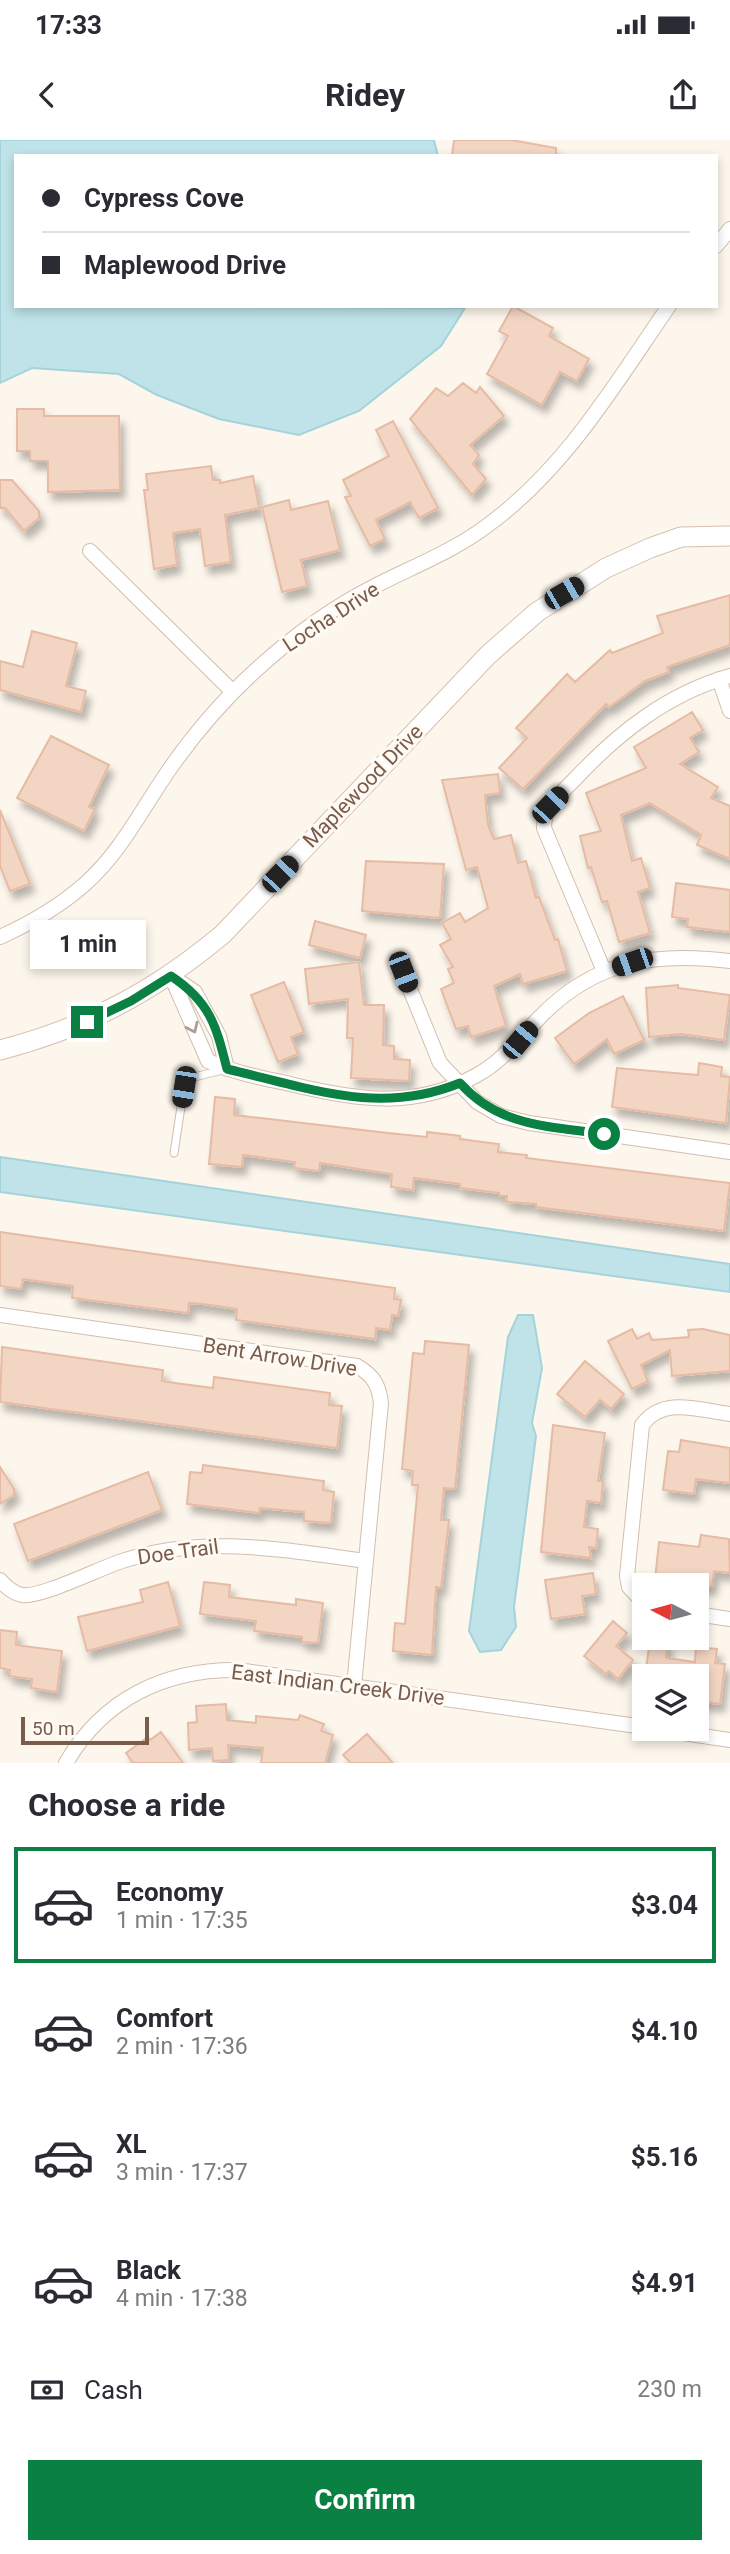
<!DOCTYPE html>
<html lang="en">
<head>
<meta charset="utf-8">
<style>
	body { margin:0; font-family:Roboto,sans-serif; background:#f2f2f3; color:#2b2b33; height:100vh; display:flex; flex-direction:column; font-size:26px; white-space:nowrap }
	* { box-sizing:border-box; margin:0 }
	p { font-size:23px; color:#7c7c81 }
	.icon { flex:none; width:38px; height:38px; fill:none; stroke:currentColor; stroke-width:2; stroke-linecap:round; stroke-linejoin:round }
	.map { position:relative; height:1623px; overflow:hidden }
	.sheet { display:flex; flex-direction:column; background:#fff; flex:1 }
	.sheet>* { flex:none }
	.top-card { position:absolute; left:14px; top:14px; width:704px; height:154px; border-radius:0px; box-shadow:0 4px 10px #0003; display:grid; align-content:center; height:154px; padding:0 28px; background:#fff }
	.needle { width:46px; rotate:276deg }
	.buttons { position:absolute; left:632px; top:1433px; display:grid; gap:14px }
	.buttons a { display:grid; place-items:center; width:77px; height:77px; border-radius:0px; background:#fff; box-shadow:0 4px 10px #0003; font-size:35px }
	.scale { position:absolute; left:21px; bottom:18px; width:128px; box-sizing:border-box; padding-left:7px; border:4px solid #7a5c4d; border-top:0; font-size:19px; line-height:24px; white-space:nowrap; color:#7a5c4d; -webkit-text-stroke:5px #fffaf3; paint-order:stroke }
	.end { position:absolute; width:32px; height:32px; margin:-16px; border:9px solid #0b8043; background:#fff; box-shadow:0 0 0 4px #fff }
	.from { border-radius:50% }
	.bubble { position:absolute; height:49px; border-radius:0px; background:#fff; box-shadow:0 4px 10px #0003; font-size:23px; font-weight:700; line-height:49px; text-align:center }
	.car { position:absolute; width:21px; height:42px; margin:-21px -10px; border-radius:9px; box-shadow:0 0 5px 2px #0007; background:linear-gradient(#222 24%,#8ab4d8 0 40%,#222 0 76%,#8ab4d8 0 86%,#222 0) }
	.top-card b { display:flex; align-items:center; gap:24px; height:66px; font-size:26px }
	.top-card b+b { border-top:2px solid #e1e1e2 }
	.top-card i { width:18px; height:18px; background:#2b2b33 }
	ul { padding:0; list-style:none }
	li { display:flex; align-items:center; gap:21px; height:116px; margin:0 14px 10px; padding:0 14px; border:4px solid transparent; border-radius:0px }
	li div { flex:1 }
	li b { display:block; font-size:26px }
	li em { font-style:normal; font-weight:700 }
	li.on { border-color:#0b8043 }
	li>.icon { width:63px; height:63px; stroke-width:1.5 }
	h2 { padding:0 28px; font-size:32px; line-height:84px }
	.pay { display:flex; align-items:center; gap:18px; height:77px; padding:0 28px; font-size:26px }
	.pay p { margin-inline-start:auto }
	.cta { display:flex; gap:14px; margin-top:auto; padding:14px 28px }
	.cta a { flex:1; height:80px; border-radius:0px; background:#0b8043; color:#fff; font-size:28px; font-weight:700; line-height:80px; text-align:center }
	.status { display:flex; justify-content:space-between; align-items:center; height:49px; padding:0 35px; background:#fff; direction:ltr }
	.status svg { height:19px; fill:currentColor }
	header { display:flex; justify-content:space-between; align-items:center; height:91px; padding:0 28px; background:#fff; font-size:32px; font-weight:700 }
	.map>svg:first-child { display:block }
	.water { fill:#bfe3e8; stroke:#a5d3da; stroke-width:2 }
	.building { fill:#f3d5c3; stroke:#e6bba3; stroke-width:2; filter:url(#shadow) }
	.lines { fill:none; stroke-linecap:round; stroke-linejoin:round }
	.lane-casing { stroke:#d1beb0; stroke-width:9 }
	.street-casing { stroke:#d1beb0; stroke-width:16 }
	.secondary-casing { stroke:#d6c0b0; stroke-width:21 }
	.lane { stroke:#fff; stroke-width:7 }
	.street { stroke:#fff; stroke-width:14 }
	.secondary { stroke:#fff; stroke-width:19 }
	.oneway { stroke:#af9d94 }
	.route { stroke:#0b8043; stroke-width:9 }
	.labels { text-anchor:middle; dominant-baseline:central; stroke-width:6; stroke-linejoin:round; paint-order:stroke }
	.street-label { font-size:21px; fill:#7a5c4d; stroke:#fffaf3 }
</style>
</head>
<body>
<div class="status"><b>17:33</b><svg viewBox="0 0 49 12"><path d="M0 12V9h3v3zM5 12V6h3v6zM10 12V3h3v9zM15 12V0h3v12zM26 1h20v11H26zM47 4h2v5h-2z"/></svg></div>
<header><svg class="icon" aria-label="back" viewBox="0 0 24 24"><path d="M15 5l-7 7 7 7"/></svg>Ridey<svg class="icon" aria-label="share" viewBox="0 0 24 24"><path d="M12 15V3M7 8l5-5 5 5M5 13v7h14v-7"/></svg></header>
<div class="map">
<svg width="730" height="1623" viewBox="0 0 730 1623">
	<defs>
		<filter id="shadow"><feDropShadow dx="4.5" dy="8" stdDeviation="3.5" flood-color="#0004"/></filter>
	</defs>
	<rect width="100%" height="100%" fill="#fdf6ec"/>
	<path class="water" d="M0,0h434l4,16h-422v150l449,2 -24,38 -82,65 -60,24 -80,-16 -62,-24 -38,-21 -87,-6 -32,15z
		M0,1017l730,107v28l-730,-100z
		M518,1175h15l9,53 -10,55 4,13 -22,171 2,20 -15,23 -21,2 -11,-21 39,-294z"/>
	<path class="building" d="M454,0h57l45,8v8h-104z
		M513,166l40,22 -4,8 40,23 -12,22 -17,-9 -18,33 -55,-31 21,-38 -9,-5z
		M463,243l13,10 4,-6 24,29 -34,29 9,10 -6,9 13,15 -14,16 -62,-76 26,-31 12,8z
		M17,269h27v7h75l1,74 -72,2v-31h-18v-10h-13z
		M393,281l45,87 -19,10 -9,-16 -34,18 9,19 -15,7 -25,-49 6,-1 -8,-16 46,-24 -13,-26z
		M211,326l2,14h7v3l33,-7 6,32 -34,7 6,47 -26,4 -5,-37 -27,4 4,32 -23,4 -10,-79h4l-2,-16z
		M0,340h12l27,31v7l-15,13 -19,-23h-5z
		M289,360l2,10 37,-9 12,49 -39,10 6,26 -25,6 -20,-85z
		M730,455v50l-63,22 2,5 -24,9 -36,26 -3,-3 -83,85 -24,-21 28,-30 -11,-10 51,-54 8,8 35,-32 2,3 51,-20 -6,-17z
		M32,491l45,12 -11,43 20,5 -5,21 -81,-22v-29l23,6z
		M692,572l11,18 -13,8 9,14 -19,12 38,23 -7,11 19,8v53l-33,-14 4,-10 -51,-32 -29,12 11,46 9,-3 9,30 -12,4 12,41 -31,9 -12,-41 -5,1 -11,-35 -3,1 -8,-32 21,-5 -15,-38 60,-25 -12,-21z
		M51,596l58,29 -20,42 6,2 -11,22 -67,-33z
		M498,634l2,19 -15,2 3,30 6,14 17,-4 7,28 8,-2 10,37 3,-1 16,43 3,-1 9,32 -44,13 -3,-10 -26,12 12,40 -35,11 -3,-11 -12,3 -15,-40 13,-6 -6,-14 5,-2 -13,-22 11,-6 -9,-16 18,-10 5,9 23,-14 -11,-41 -11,3 -24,-90z
		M0,670l30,74 -20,7 -10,-25z
		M366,721l78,3 -4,54 -78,-7z
		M676,743l54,7v42l-43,-5 1,-8 -16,-2z
		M315,781l51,14 -6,23 -51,-13z
		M359,822l5,43h20l-1,40 11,1v13l16,1 -1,21 -58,-3 2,-40h-6l1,-39 -39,5 -4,-35z
		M284,842l20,50 -13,5 7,17 -20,8 -27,-67z
		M678,845v3l52,7 -6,45 -43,-6 -32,3 -3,-49z
		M623,856l21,44 -30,14 -7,-15 -33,25 -19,-26 34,-25z
		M699,923l23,4 -1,9 9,1 -4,46 -114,-16 5,-39 81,7z
		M215,957l20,2 -1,16 154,18 39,4v-5l33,4v3l39,5 -1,8 29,3 -1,3 204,25 -6,48 -188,-24v-3l-30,-2 1,-6h-8v-3l-39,-5v-4l-46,-6 -1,12 -22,-3 1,-13 -72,-11 -1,8 -25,-3 1,-6 -52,-7 -1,12 -33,-3z
		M0,1092l395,56 -1,11 7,1 -3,16 -6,-1 -2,15 -14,-2 -1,11 -139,-19 1,-11 -34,-5 -14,-1 -1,10 -116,-15 1,-12 -14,-2 -36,-5 -2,10 -21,-3z
		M632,1189l5,10 12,-6 3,7 37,-3 -1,-7 15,-1 27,6v36l-58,5 -2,-26 -29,15 7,16 -16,8 -24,-48z
		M425,1201l44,4 -14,144 -11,-1 -3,32h8l-8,68 -5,-1 -4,68 -39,-4 2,-28 10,1 13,-139h-6l1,-14 -11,-2 11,-116 11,1z
		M2,1207l161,23 -1,11 13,2 38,5 1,-11 116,16 -1,12 13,1 -5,42 -337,-46z
		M585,1221l39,33 -13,15 -11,-9 -15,17 -28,-23z
		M553,1285l52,8 -7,48h5l-2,22 -14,-2 -3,26 14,2 -2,19 -7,-1 2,11 -50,-6z
		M681,1300l49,8v35l-34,-4 -2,15 -31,-4 5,-39 11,1z
		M203,1325l121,16 -1,9 11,2 -3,31 -27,-2v-9l-44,-4 -1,5 -72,-9 3,-32 12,1z
		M0,1327l14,22v6l-14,9z
		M148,1332l14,38 -134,51 -14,-37z
		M701,1395l28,4 1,34 -16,-2 -2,16 -57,-7 4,-38 40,5z
		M593,1433l3,21 -14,2 3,18 -34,5 -6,-39z
		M168,1442l12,44 -93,25 -9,-34 65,-15 -3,-12z
		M204,1442l26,3 -1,12 67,8v-6l27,4 -5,40 -16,-1v-5l-48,-6 2,-10 -56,-7z
		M613,1481l14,12 -11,13 17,14 -15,19 -9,-8 -3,3 -22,-18z
		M0,1490l17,2 -1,13 46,6 -5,41 -26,-4 1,-9 -23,-3 1,-6 -10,-2z
		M650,1500l18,2 -2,16 29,4 1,-15 21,2 -2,14 10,1 -5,40 -24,-3v-25h-51z
		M226,1564l1,16 29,3v-7l42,4 2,-5 24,9 -3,7 12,4 -8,28h-64l2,-15 -35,-3 1,15 -16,1 -1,-13 -23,2 -1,-27 9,-1 -1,-16z
		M161,1592l22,31h-50l-7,-10 22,-16 2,3z
		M367,1594l26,29h-42l-8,-8z"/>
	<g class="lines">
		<defs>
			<path id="lane" d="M174,1013l10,-66 6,-9 33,-8"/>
			<path id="street" d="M716,106l14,-17
				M90,411l143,141
				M719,539l11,32
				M0,797c31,-14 59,-30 85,-53 36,-32 57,-75 84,-114 25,-36 54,-70 87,-100 36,-33 77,-63 121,-85 37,-19 77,-34 111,-60 78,-57 127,-141 181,-219
				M604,831l-60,-143c0,-22 15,-33 30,-48 44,-47 93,-86 156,-104
				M403,832l37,91 37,39 24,14 28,7 201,29
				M171,836l37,85c27,12 55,17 82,23 66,16 125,26 187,-9 26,-14 42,-37 62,-57 56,-58 115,-66 191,-57
				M171,836l24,16 24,44 8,33
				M0,1175l357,51c16,9 22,19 24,37l-27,283
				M0,1440c6,7 13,13 22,15 19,3 78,-27 100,-34 82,-27 161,-11 244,0
				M644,1463l-15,-16 -2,-11 15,-151c21,-29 57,-15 88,-11
				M696,1474l34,5
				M656,1589l74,11
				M66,1623c37,-64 99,-94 172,-93l406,57"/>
			<path id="secondary" d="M0,910c86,-22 155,-59 223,-116l265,-279 49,-43 69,-44 44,-20 31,-11 49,-1"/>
		</defs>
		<use href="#lane" class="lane-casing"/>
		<use href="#street" class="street-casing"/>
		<use href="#secondary" class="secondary-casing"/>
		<use href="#lane" class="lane"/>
		<use href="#street" class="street"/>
		<use href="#secondary" class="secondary"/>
	</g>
	<defs><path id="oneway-chevron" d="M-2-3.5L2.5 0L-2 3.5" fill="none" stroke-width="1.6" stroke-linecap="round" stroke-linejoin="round" transform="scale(1.75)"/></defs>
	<use class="oneway" href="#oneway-chevron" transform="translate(193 888) rotate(65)"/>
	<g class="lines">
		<path class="route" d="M87,882l44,-21 40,-25c39,26 45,49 56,93 82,19 152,47 233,14 39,44 89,43 144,51"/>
	</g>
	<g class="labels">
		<g class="street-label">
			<text transform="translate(331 477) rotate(-33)">Locha Drive</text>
			<text transform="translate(363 646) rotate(-46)">Maplewood Drive</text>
			<text transform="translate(280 1217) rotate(9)">Bent Arrow Drive</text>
			<text transform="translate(178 1412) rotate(-8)">Doe Trail</text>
			<text transform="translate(338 1545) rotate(7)">East Indian Creek Drive</text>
		</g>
	</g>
</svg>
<div class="buttons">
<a><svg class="needle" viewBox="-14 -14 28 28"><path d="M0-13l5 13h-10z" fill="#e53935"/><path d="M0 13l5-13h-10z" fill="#7c7c81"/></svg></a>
<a><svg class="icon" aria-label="layers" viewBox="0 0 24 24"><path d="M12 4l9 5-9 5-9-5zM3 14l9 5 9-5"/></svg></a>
</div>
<div class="scale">50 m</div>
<i class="end from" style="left:604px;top:994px"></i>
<i class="end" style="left:87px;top:882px"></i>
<div class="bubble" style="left:30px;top:780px;width:116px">1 min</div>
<i class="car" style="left:564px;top:453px;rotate:60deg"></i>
<i class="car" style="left:550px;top:665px;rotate:44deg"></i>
<i class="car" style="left:280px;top:734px;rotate:44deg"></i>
<i class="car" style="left:632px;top:822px;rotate:251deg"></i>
<i class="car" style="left:403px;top:832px;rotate:159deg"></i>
<i class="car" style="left:520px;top:900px;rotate:40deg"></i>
<i class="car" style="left:184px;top:947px;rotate:189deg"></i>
<div class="top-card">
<b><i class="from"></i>Cypress Cove</b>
<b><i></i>Maplewood Drive</b>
</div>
</div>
<section class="sheet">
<h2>Choose a ride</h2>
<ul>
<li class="on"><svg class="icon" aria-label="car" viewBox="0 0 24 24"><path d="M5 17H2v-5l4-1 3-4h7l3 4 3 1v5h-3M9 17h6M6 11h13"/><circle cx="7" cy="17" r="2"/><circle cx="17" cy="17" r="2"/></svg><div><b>Economy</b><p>1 min · 17:35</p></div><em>$3.04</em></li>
<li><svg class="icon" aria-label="car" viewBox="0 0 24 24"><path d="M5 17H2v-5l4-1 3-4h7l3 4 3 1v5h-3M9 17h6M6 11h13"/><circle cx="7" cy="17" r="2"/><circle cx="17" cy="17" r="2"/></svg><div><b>Comfort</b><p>2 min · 17:36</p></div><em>$4.10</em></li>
<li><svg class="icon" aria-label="car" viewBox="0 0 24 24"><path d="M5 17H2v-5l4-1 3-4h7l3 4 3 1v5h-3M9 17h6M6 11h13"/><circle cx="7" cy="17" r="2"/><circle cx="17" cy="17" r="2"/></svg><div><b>XL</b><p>3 min · 17:37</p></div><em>$5.16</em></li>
<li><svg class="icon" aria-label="car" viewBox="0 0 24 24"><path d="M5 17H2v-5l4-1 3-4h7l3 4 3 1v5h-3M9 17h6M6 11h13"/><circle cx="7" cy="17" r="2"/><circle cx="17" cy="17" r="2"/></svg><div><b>Black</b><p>4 min · 17:38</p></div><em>$4.91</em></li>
</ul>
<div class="pay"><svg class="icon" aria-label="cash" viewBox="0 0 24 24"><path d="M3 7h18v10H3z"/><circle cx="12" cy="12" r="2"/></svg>Cash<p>230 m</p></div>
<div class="cta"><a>Confirm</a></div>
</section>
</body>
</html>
